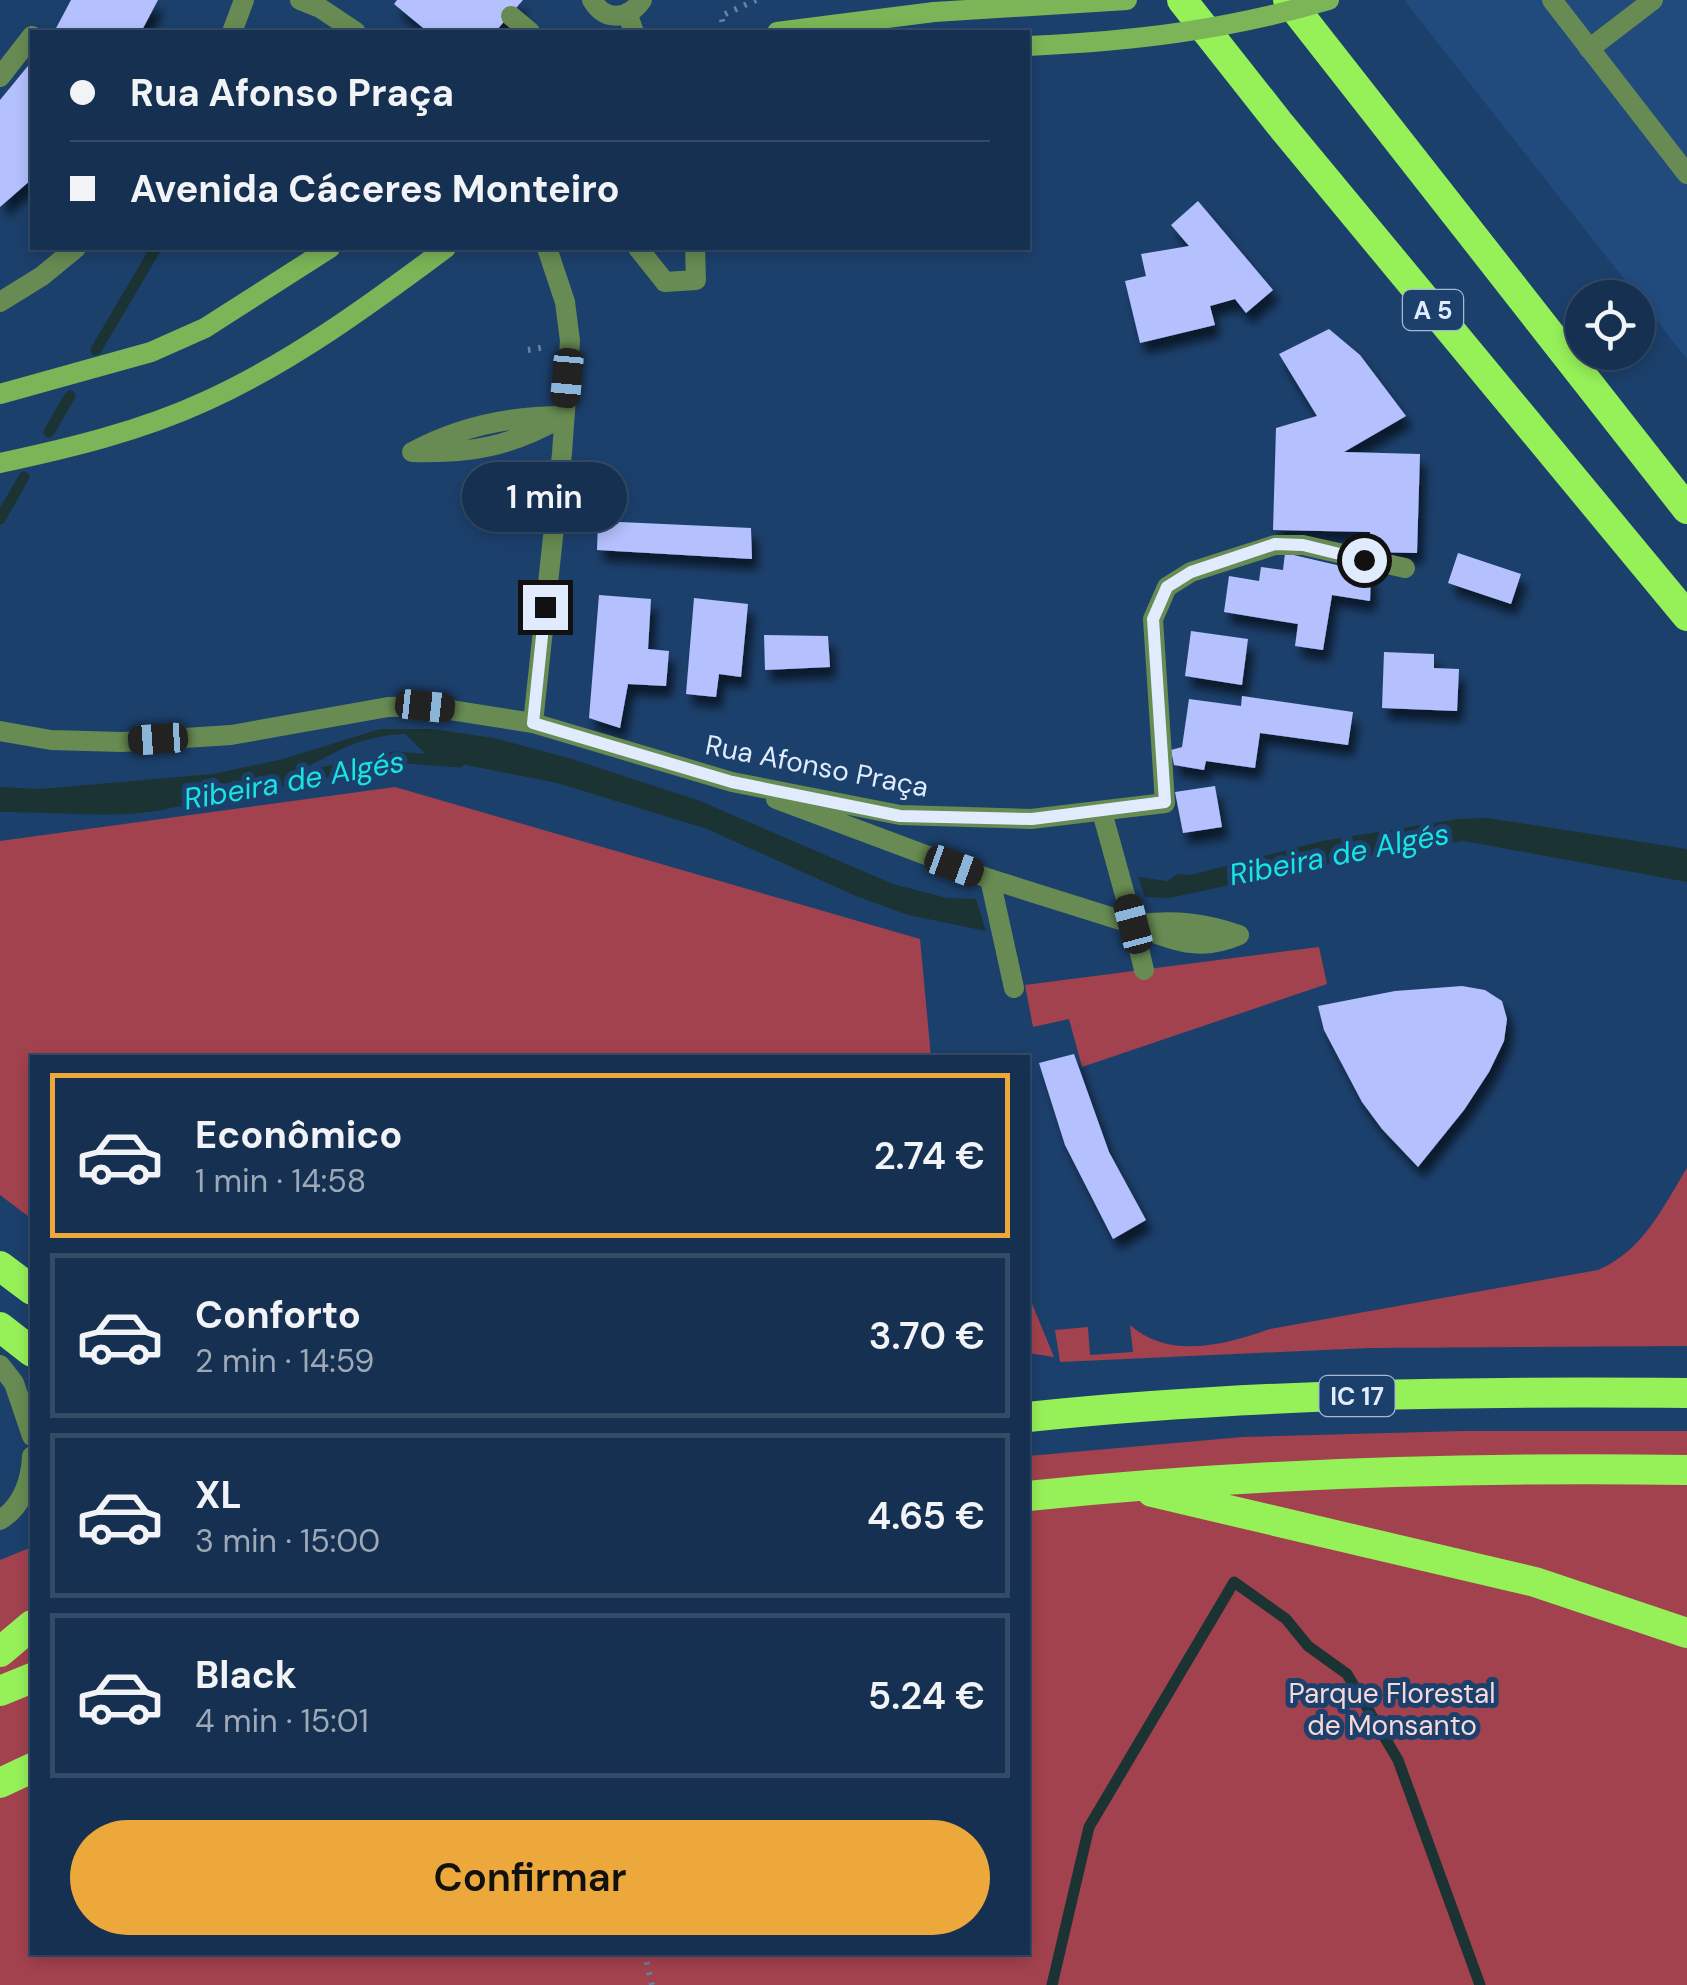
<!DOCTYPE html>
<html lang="pt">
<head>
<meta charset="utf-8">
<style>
	body { margin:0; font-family:"DM Sans",sans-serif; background:#1e3858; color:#f1f3f6; height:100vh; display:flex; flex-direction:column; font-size:38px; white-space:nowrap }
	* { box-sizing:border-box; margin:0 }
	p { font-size:32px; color:#9da9b7 }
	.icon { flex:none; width:55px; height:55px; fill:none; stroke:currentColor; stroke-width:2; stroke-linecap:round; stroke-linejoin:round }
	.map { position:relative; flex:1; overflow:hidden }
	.side { position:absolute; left:30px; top:1055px; width:1000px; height:900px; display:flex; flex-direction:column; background:#153051; border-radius:0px; box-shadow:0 5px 15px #0003,0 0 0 2px #344b68 }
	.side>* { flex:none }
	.banner { position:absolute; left:30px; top:30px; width:1000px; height:220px; border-radius:0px; box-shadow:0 5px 15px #0003,0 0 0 2px #344b68; display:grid; align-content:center; height:220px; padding:0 40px; background:#153051 }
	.controls { position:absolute; left:1565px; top:280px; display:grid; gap:20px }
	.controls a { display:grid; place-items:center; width:90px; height:90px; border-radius:50%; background:#153051; box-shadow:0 5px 15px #0003,0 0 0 2px #344b68; font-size:50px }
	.end { position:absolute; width:45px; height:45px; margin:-22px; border:12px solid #e0ecfd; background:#111; box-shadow:0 0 0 5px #111 }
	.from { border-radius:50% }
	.bubble { position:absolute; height:70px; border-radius:35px; background:#153051; box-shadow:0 5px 15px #0003,0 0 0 2px #344b68; font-size:32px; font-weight:600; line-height:70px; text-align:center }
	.car { position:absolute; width:30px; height:60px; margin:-30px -15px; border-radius:12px; box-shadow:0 0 8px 2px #0007; background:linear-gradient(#222 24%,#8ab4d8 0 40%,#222 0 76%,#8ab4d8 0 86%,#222 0) }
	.banner b { display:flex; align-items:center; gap:35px; height:95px; font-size:38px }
	.banner b+b { border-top:2px solid #344b68 }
	.banner i { width:25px; height:25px; background:#f1f3f6 }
	ul { padding:18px 0 0; list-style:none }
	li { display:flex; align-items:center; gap:30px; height:165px; margin:0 20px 15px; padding:0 20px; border:5px solid #344b68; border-radius:0px }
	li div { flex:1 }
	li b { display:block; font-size:38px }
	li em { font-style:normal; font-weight:600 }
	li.selected { border-color:#eda83b }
	li>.icon { width:90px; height:90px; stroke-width:1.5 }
	.primary-button { display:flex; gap:20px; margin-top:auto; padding:20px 40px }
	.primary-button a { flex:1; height:115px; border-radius:60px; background:#eda83b; color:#111; font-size:40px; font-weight:600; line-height:115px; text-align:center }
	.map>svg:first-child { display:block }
	.built { fill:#214b7d }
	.green { fill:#a2424e }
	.water { fill:#1c3333 }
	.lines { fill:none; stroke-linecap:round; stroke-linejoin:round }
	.stream { stroke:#1c3333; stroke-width:11 }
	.building { fill:#b4c1fe; filter:url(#shadow) }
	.path { stroke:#6883a5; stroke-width:6; stroke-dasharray:2.5 8; stroke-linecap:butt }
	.lane { stroke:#678b52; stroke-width:20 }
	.street { stroke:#678b52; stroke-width:20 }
	.secondary { stroke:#7bb557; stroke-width:20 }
	.highway { stroke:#96f159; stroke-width:30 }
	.secondary-bridge { stroke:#7bb557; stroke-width:20 }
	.route { stroke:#e0ecfd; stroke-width:12 }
	.labels { text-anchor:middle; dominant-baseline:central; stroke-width:10; stroke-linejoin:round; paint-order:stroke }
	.shield { fill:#1c406c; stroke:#a5b8d2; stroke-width:2.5 }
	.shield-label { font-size:25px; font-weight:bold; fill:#e0ecfd }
	.street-label { font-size:28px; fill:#e0ecfd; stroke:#1c406c }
	.park-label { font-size:28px; fill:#f7d8d9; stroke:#1c406c }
	.water-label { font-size:30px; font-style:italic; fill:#18e4e4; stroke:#1c406c }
</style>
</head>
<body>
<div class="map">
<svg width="1687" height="1985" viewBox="0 0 1687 1985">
	<defs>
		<filter id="shadow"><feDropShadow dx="6" dy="11" stdDeviation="5" flood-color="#0009"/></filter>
	</defs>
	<rect width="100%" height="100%" fill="#1c406c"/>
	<path class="built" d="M1404,0h283v359z"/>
	<path class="green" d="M395,787l525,152 11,118 -899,1v161l-32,-24v-354z
		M1319,947l8,37 -245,83 -13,-48 -36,8 -8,-42z
		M1687,1168v178l-319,2 -308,14 -5,-32 33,-3 2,28 43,-3 -3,-27c40,35 94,20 140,4l328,-59c45,-19 65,-63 89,-102z
		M1028,1294l26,63 -26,-4z
		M1462,1431h225v554h-1687v-425l32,-13v405h996v-496l215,-19z"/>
	<path class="water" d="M380,729h53l61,9 78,21 128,42 193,83 54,14 29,1 10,32 -78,-16 -52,-19 -149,-67 -150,-46 -127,-25 -25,-24c-54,3 -68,20 -114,40 -16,7 -47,4 -68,10 -17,4 -30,19 -47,23 -57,14 -118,4 -176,5v-25l40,2 173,-15 70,-15z
		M1488,818l199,31v33l-223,-41 -70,9 -225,48 -24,-1 -7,-20 29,4 11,-7 12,1 132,-34 136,-22z"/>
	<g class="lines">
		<path class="stream" d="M96,350l60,-102
			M49,432l21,-36
			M0,519l24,-42
			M177,801h14l204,-44 64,5
			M1052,1985l37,-158 145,-245 52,37 22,27 39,28 51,86 82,225"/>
	</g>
	<path class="building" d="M71,0h87l-17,32h-87z
		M397,0h126l-28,32h-67l-34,-28z
		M32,61v118l-32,28v-107z
		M1198,201l75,89 -27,23 -11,-14 -25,7 5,19 -75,18 -15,-62 21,-5 -5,-22 48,-8 -18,-21z
		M1329,329l31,26 46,61 -62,36 76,2 -3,99 -48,-1 1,-20 -97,-2 3,-102 41,-12 -38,-62z
		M598,521l153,7 1,31 -155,-9z
		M1285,553l86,20 -1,28 -38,-6 -9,55 -28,-4 3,-22 -74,-12 5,-36 30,5 2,-14 22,3z
		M1458,553l63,21 -10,30 -63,-21z
		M599,595l52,4 -3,50 21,2 -3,35 -38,-2 -8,44 -31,-10z
		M694,598l54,6 -7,73 -22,-3 -3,23 -30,-3z
		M1191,631l57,8 -6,46 -57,-9z
		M764,635l64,1 2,31 -65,3z
		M1384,652l50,2v14l25,1 -2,42 -75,-3z
		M1242,696l111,16 -5,33 -88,-12 -5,35 -49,-7 -2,9 -30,-5 -3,-15 11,-3 7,-48 52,7z
		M1215,786l7,41 -39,6 -8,-41z
		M1462,986l23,4 17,11 5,18 -3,22 -15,31 -25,38 -46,57 -36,-38 -20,-27 -38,-72 -6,-24 77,-15z
		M1074,1054l35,98 37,68 -33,19 -48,-94 -26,-82z"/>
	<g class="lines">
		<path class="path" d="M725,32l-4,-16 35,-16
			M528,350l17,-3
			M644,1952l8,33"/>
		<path class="lane" d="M592,0c13,22 36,20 50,0
			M627,13l7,19
			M511,16l19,16
			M0,77l32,-41
			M638,248l27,34 31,-2 -1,-32
			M414,451c47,-25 96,-35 149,-35
			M412,452c60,2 100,-6 152,-36
			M990,879l24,109
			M1133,924c38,16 65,29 106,11
			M1133,924l11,46
			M1140,924c36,-4 64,-1 99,11"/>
		<path class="street" d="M300,0l20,8 36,24
			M1552,0l135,174
			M232,32l12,-32
			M1589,49l64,-49
			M0,302l42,-26 34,-28
			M533,723l29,-270 8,-112 -5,-39 -18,-54
			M0,731l51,9 71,2 109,-7 157,-28 37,-1 108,17 199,59 168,33 131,4 134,-16 -12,-184 14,-32 24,-15 84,-27h28l102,23
			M776,799l214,80 143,45
			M1102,812l31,112
			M0,1365l14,18 18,53
			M0,1520c22,-13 31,-39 32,-64"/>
		<path class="secondary" d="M777,32l157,-20 193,-12
			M0,394l151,-42 54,-24 125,-80
			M0,463c70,-15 141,-32 206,-62 86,-39 165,-97 240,-153"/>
		<path class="highway" d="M1182,0l97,123 408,493
			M1288,0l399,509
			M0,1266l32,24
			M0,1327l32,25
			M1028,1417c218,-23 439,-26 659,-24
			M1152,1492l383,90 152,51
			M1028,1496c219,-23 438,-29 659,-26
			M0,1652l32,-27
			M0,1691l32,-13
			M0,1783l32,-15"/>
		<path class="secondary-bridge" d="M1028,46c107,-5 199,-16 301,-46"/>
	</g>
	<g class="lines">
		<path class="route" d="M545,607l-12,116 199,59 168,34 132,3 133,-17 -12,-183 14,-32 24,-15 84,-28 28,1 61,15"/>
	</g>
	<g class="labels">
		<g class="shield">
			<rect x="1403" y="290" width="60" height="40" rx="8"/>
			<rect x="1319.5" y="1376" width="75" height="40" rx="8"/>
		</g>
		<g class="shield-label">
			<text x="1433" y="310">A 5</text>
			<text x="1357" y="1396">IC 17</text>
		</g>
		<g class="street-label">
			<text transform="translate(817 766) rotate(11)">Rua Afonso Praça</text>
		</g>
		<g class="park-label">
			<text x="1392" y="1693">Parque Florestal<tspan x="1392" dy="32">de Monsanto</tspan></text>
		</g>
		<g class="water-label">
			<text transform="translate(294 780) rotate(-10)">Ribeira de Algés</text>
			<text transform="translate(1339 854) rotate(-11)">Ribeira de Algés</text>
		</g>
	</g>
</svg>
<div class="controls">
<a><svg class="icon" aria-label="locate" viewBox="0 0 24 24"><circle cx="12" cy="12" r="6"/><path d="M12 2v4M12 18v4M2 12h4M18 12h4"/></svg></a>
</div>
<i class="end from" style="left:1364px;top:560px"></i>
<i class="end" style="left:545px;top:607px"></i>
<div class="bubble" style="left:462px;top:462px;width:165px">1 min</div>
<i class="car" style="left:567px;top:378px;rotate:185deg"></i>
<i class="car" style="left:425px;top:706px;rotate:96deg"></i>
<i class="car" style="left:158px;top:739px;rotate:266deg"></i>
<i class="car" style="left:954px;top:866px;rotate:110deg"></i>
<i class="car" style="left:1133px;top:924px;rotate:345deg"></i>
<div class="banner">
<b><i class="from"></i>Rua Afonso Praça</b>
<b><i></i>Avenida Cáceres Monteiro</b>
</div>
<section class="side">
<ul>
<li class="selected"><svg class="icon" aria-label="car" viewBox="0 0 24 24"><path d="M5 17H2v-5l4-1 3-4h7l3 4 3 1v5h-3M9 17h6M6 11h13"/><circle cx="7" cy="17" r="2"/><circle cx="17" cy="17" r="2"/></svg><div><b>Econômico</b><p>1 min · 14:58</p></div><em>2.74 €</em></li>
<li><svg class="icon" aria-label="car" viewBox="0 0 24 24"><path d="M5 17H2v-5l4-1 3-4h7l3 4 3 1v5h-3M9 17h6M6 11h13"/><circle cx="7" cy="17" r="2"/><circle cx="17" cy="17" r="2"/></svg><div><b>Conforto</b><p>2 min · 14:59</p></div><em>3.70 €</em></li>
<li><svg class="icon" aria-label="car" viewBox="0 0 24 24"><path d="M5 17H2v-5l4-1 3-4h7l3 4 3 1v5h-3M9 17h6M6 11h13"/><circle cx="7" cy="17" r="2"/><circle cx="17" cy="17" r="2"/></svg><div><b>XL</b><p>3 min · 15:00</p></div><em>4.65 €</em></li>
<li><svg class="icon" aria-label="car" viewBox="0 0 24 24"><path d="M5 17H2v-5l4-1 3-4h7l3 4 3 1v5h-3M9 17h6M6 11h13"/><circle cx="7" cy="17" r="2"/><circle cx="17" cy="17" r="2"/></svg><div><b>Black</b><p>4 min · 15:01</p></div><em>5.24 €</em></li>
</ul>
<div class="primary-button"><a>Confirmar</a></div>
</section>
</div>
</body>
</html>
